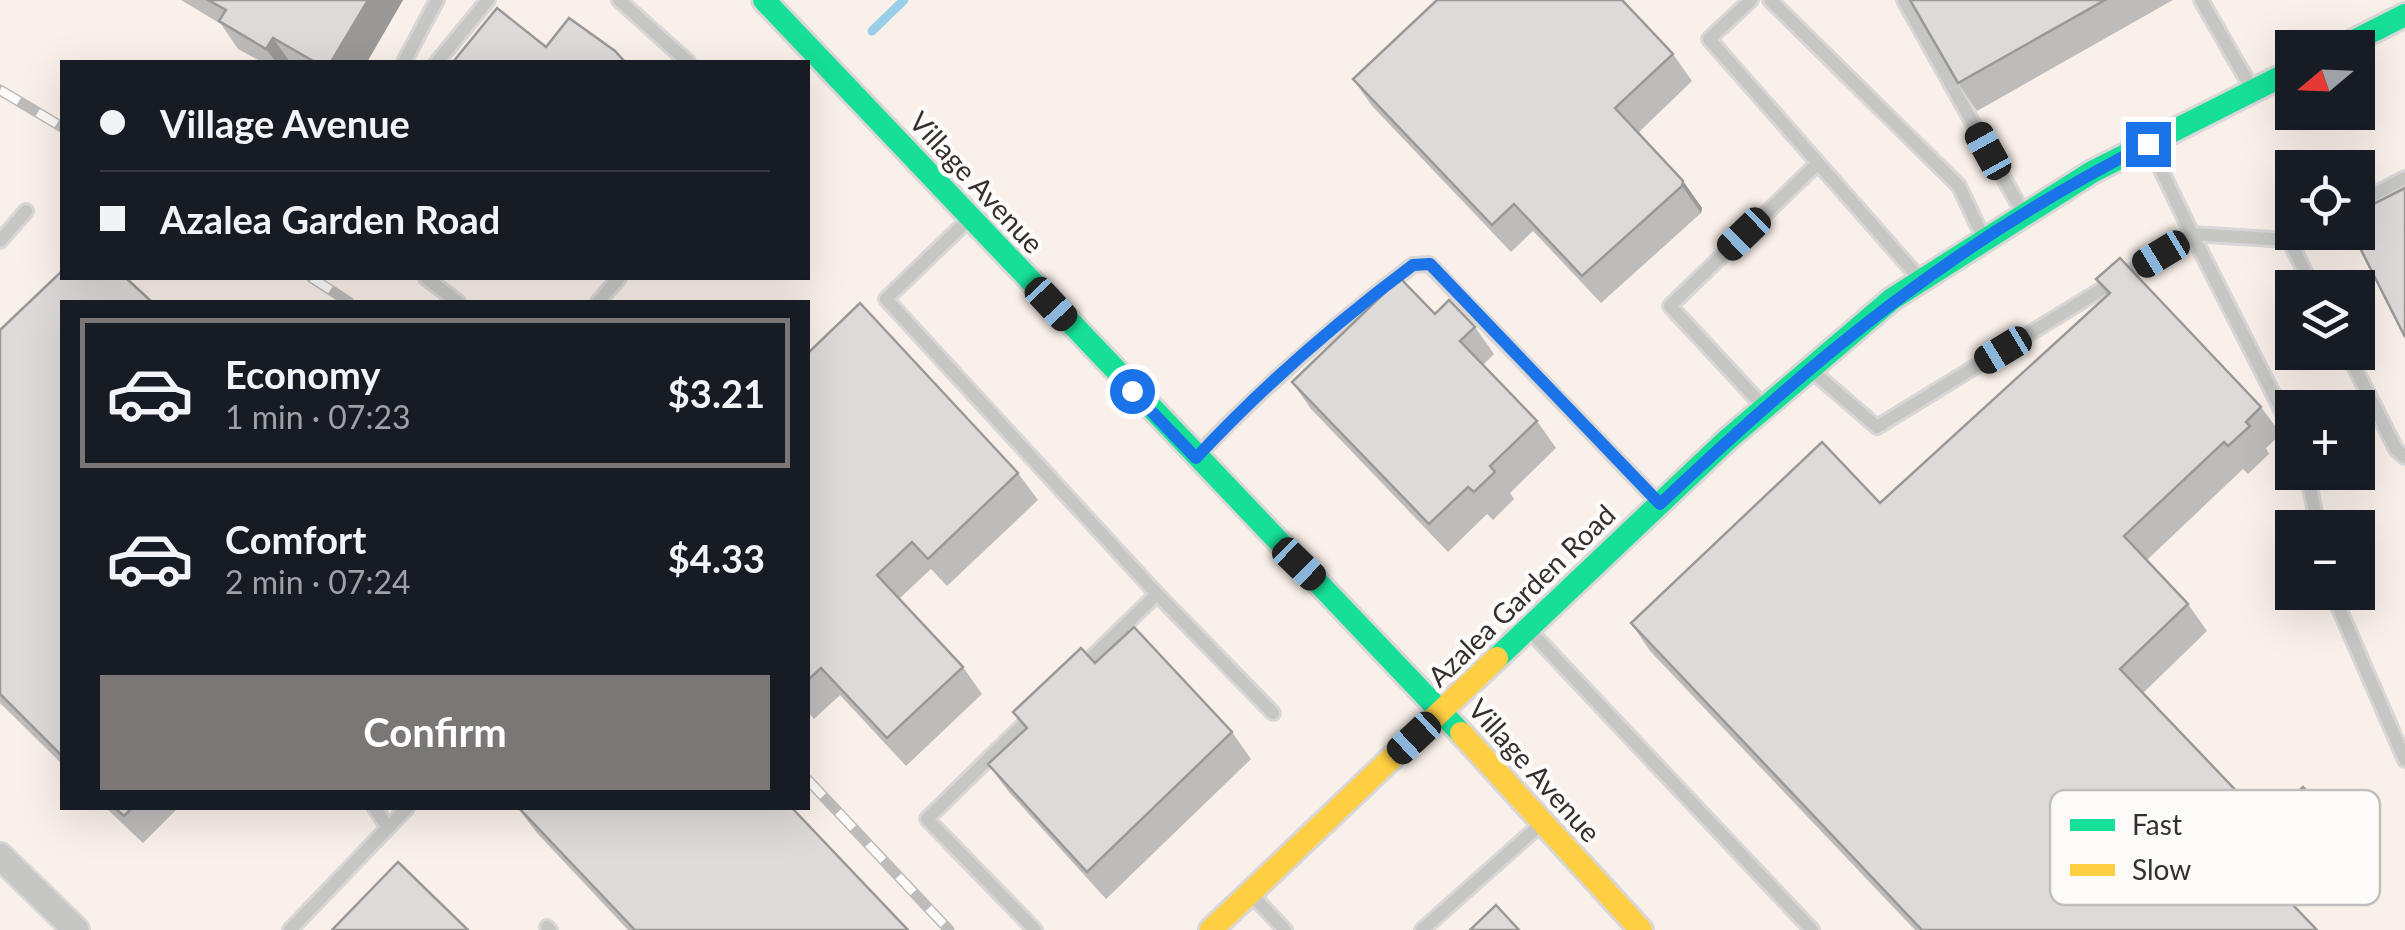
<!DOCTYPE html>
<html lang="en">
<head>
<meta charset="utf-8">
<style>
	body { margin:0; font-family:Lato,sans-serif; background:#20242c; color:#f1f3f6; height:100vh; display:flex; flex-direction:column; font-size:38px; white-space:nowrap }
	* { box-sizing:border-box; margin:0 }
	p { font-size:32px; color:#9ea1a6 }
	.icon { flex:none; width:55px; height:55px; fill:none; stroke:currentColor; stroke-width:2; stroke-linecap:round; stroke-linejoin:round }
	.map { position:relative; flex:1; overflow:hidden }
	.drawer { position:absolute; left:60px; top:300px; width:750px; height:510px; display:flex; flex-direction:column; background:#171b24; border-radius:0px; box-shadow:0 10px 40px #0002 }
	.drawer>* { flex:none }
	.hud { position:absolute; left:60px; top:60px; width:750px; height:220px; border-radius:0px; box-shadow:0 10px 40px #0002; display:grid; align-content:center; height:220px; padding:0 40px; background:#171b24 }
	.needle { width:65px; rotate:251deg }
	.controls { position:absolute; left:2275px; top:30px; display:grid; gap:20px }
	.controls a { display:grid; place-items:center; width:100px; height:100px; border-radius:0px; background:#171b24; box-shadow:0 10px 40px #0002; font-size:50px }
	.end { position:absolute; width:45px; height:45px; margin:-22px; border:12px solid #1a73e8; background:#fff; box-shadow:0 0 0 5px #fff }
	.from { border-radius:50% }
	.car { position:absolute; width:30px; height:60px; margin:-30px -15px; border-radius:12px; box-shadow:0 0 8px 2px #0007; background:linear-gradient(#222 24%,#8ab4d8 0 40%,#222 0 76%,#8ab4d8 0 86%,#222 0) }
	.hud b { display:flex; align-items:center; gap:35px; height:95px; font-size:38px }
	.hud b+b { border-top:2px solid #363941 }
	.hud i { width:25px; height:25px; background:#f1f3f6 }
	ul { padding:18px 0 0; list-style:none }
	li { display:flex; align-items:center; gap:30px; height:150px; margin:0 20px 15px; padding:0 20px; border:5px solid transparent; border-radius:0px }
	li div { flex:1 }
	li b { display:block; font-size:38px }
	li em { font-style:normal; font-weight:700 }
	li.selected { border-color:#7b7776 }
	li>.icon { width:90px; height:90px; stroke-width:1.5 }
	.action { display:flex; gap:20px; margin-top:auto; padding:20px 40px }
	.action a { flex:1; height:115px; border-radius:0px; background:#7b7776; color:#fff; font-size:40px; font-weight:700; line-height:115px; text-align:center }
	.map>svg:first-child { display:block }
	.industrial { fill:#f9f0e9; fill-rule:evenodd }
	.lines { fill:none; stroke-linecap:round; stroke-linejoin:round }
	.stream { stroke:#99cfe7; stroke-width:9 }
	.lane-casing { stroke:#d8d6d6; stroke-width:18 }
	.street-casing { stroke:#d8d6d6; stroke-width:30 }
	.fast-casing { stroke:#d8d6d6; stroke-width:28 }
	.slow-casing { stroke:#d8d6d6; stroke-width:28 }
	.lane { stroke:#c6c7c5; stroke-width:12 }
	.street { stroke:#c6c7c5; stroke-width:25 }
	.fast { stroke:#16e098; stroke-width:22 }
	.slow { stroke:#ffcf43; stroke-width:22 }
	.rail-casing { stroke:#bdbcbb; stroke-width:11 }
	.rail { stroke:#fdfbfa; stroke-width:8; stroke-dasharray:22; stroke-linecap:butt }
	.wall { fill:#bebbbb }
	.shaded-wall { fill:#9b9998 }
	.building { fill:#dddad9; stroke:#9b9998; stroke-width:2.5 }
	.route { stroke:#1a73e8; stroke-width:12 }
	.labels { text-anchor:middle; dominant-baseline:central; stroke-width:9; stroke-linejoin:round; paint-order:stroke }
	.street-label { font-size:28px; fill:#35302e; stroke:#fdfbfa }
	.key { fill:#fdfbfa; stroke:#c1bebd; stroke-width:2.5 }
	.key-label { font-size:28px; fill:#35302e }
</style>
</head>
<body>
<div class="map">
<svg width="2405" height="930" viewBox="0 0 2405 930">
	<rect width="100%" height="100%" fill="#fcfbfb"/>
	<path class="industrial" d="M0,0h2405v930h-2405zM2292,48h66v64h-66zM62,62h746v216h-746zM2292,168h66v64h-66zM2292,288h66v64h-66zM62,302h746v506h-746zM2292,408h66v64h-66zM2292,528h66v64h-66z"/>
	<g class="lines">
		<path class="stream" d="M872,31l32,-31"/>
		<defs>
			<path id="lane" d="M619,0l69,62
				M1751,0l-42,39 109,124
				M1770,0l189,186 24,51
				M1904,0l118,211
				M2201,0l51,89
				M404,62l33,-62
				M437,62l51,-62
				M2149,145l43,89 97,6 14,-8
				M2358,203l47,-25
				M968,220l-82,79 271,295 -76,74
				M2289,240l24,48
				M0,241l26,-30
				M426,278l32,24
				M598,302l21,-24
				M2347,352l49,97 9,8
				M1811,370l66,57 315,-193 100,197
				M1762,405l-92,-99 148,-143 102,116
				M1197,456c68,-71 138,-132 216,-191l16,-1 229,238
				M2307,472l11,56
				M2332,592l73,168
				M1157,594l116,119
				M1529,630l283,300
				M1031,717l-104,102 108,111
				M375,808l13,20
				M1252,895l33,35
				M547,927l3,3
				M290,930l117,-122
				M1422,930l118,-105"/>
			<path id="street" d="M0,856l76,74"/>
			<path id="fast" d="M764,0l697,733
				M2340,48l65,-33
				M1497,658l230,-218 165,-141 200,-127 200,-101"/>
			<path id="slow" d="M1461,733l180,197
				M1211,930l286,-272"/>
		</defs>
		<use href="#lane" class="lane-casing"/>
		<use href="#street" class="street-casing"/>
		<use href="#fast" class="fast-casing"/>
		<use href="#slow" class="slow-casing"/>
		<use href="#lane" class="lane"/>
		<use href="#street" class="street"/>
		<use href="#fast" class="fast"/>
		<use href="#slow" class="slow"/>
		<defs>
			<path id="rail" d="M0,90l62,37
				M312,278l37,24
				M808,780l141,150"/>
		</defs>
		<use href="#rail" class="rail-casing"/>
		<use href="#rail" class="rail"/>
	</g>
	<path class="wall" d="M181,0h222l-36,62h-105l-24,-13 -17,-25z
		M1910,0h263l-196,111 -19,-28z
		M1673,54l19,27 -54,52 45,48 19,27 -1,5 -100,90 -68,-72 -22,21 -139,-146 -19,-27z
		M2096,279l165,128 20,27 -15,14 3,6 -21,20 -5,-5 -96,91 41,44 19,27 -64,62 123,129 68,-3 19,27 -61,58 25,26h-402l-265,-279 -19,-28 249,-120 227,-208z
		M62,302v462l-62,-61v-373z
		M1435,314l40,13 19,27 -11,11 54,56 19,27 -46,45 4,6 -21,21 -6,-6 -39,38 -137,-143 -19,-27z
		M808,353l210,120 20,27 -91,86 -16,-17 -32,30 64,68 19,27 -76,72 -66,-71 -26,24 -6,-7z
		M1095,663l137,69 19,27 -145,140 -98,-108 -20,-27 37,-35 -12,-17z
		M106,808h72l-35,35z
		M518,808l390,122h-280l-91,-97z"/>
	<path class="shaded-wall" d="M368,0h35l-36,62h-36z
		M273,38l17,24h-14l-10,-13z
		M1683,181l19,27 -1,5 -19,-27z"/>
	<path class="building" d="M208,0h160l-37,62h-16l-42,-24 -7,11 -47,-28 7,-11z
		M1437,0h185l51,54 -58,54 68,73 -1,5 -100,90 -68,-72 -22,21 -139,-146z
		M1910,0h195l-147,83z
		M497,8l49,39 23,-29 46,33 10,11h-172z
		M2405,188v149l-53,-105h6v-20z
		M2120,258l141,149 -15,15 4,4 -22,20 -4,-4 -100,94 64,68 -68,65 146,153 37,-35 31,32 -65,61 48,50h-395l-291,-307 191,-181 58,61 230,-210 -14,-14z
		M62,271v7h64l26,24h-90v454l-62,-62v-364z
		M1400,278l35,36 14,-14 26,27 -15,14 77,80 -47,45 5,6 -21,20 -6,-5 -39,37 -137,-142z
		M860,303l158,170 -90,86 -16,-17 -35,33 86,92 -76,71 -66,-70 -13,12v-327z
		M1134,627l98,105 -145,140 -99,-108 39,-36 -14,-16 68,-64 14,15z
		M115,808h17l-8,8z
		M519,808h273l116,122h-273z
		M398,862l70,68h-136z
		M1496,905l23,25h-49z"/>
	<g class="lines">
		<path class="route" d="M1132,391l64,67c67,-72 138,-134 217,-193l17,-1 230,240c156,-148 296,-263 488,-360"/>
	</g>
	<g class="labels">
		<g class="street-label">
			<text transform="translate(977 182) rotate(47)">Village Avenue</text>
			<text transform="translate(1521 595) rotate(-44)">Azalea Garden Road</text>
			<text transform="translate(1535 770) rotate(48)">Village Avenue</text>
		</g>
	</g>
	<rect x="2050" y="790" width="330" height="115" rx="15" class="key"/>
	<rect x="2070" y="819" width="45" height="12" fill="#16e098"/>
	<rect x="2070" y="864" width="45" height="12" fill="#ffcf43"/>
	<g class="key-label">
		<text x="2132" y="835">Fast</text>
		<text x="2132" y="880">Slow</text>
	</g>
</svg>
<div class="controls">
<a><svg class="needle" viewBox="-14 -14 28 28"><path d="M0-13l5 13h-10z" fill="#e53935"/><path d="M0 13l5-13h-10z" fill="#9ea1a6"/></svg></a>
<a><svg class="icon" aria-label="locate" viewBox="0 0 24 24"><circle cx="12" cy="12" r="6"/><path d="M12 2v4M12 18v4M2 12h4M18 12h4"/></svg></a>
<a><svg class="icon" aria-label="layers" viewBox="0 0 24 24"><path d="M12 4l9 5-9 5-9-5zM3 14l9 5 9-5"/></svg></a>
<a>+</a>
<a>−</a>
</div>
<i class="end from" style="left:1132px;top:391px"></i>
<i class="end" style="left:2148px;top:144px"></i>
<i class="car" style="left:1988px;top:151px;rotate:331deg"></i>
<i class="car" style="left:1744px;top:234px;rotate:226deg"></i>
<i class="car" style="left:2161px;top:254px;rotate:239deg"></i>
<i class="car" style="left:1051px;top:304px;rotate:137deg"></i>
<i class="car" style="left:2003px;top:350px;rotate:239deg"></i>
<i class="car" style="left:1299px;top:564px;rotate:134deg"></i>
<i class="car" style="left:1414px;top:738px;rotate:227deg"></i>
<div class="hud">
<b><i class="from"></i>Village Avenue</b>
<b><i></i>Azalea Garden Road</b>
</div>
<section class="drawer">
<ul>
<li class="selected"><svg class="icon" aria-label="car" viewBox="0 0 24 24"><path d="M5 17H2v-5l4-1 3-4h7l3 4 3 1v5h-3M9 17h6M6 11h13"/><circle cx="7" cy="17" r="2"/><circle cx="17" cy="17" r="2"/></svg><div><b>Economy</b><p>1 min · 07:23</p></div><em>$3.21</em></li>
<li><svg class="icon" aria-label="car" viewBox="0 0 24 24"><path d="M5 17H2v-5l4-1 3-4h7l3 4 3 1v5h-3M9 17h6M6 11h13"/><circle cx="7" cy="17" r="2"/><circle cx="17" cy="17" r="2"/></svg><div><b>Comfort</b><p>2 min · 07:24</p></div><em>$4.33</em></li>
</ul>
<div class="action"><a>Confirm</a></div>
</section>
</div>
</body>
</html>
